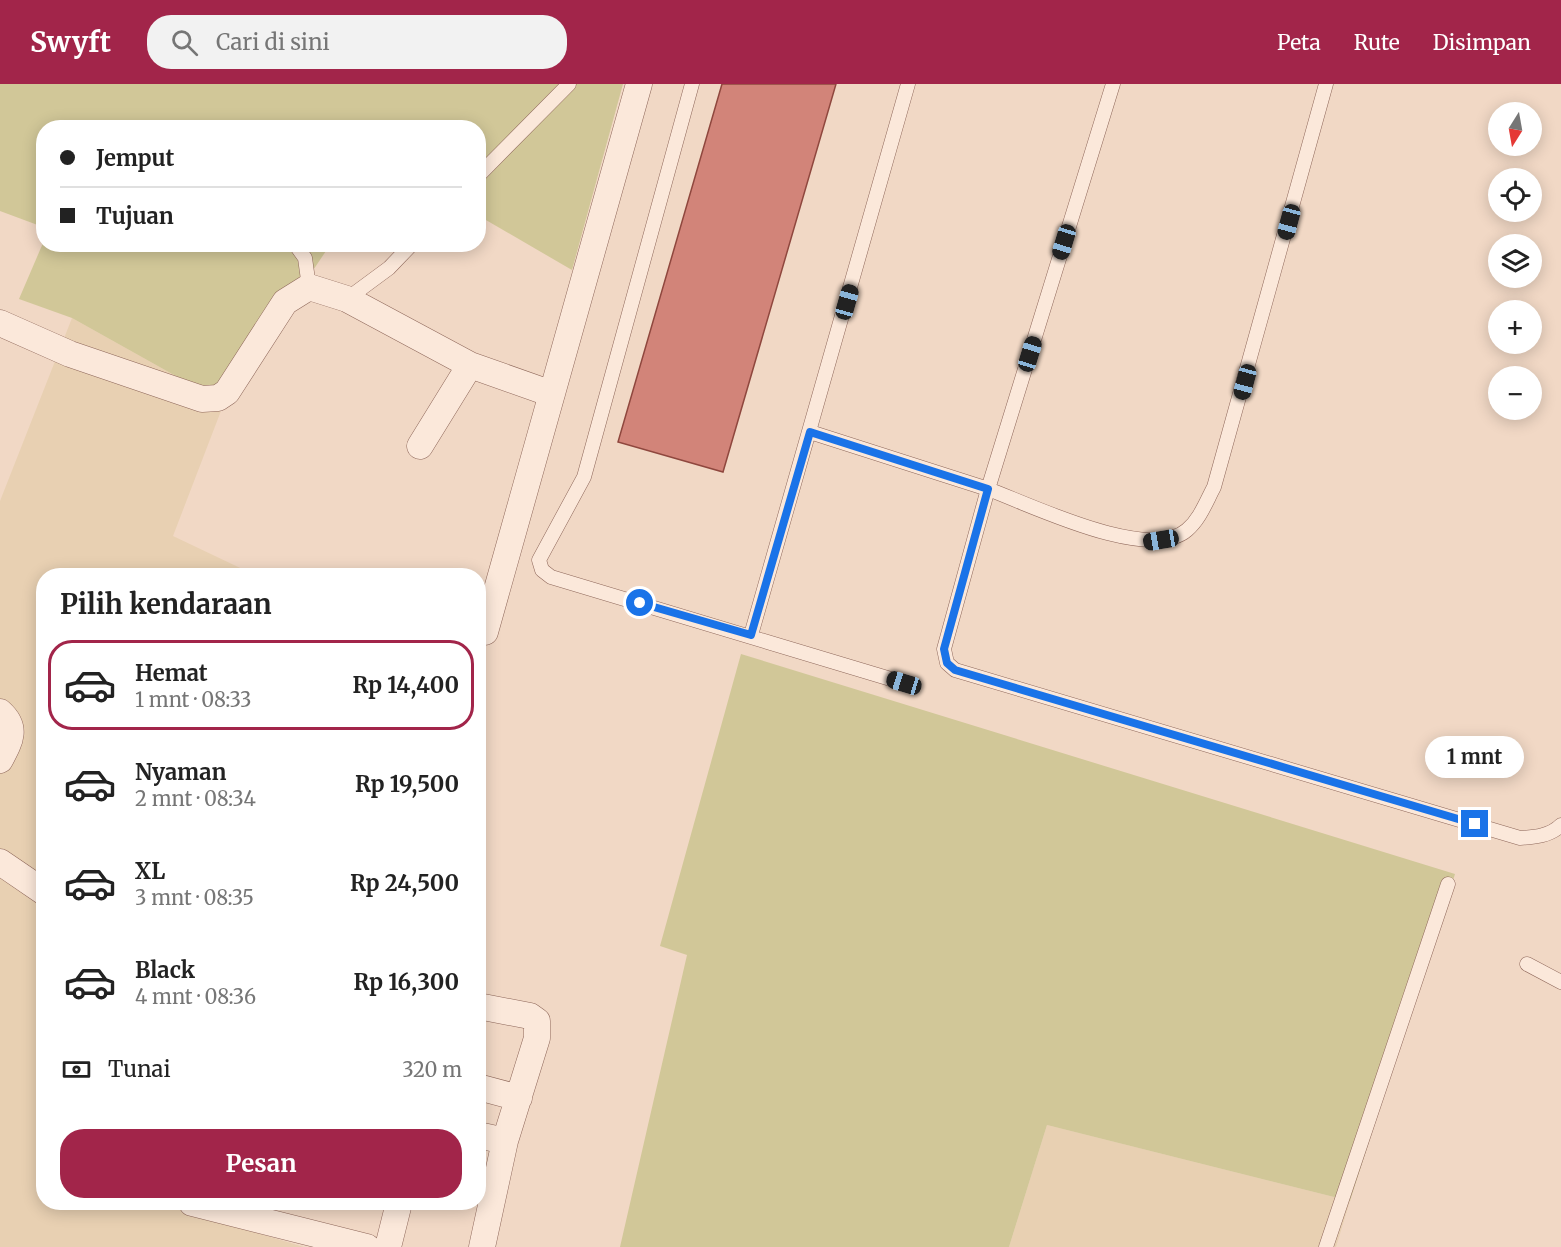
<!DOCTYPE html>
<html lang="id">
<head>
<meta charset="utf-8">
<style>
	body { margin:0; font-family:Merriweather,serif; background:#f2f2f2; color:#222; height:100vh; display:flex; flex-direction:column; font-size:22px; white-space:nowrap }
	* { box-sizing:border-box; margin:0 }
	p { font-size:20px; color:#767676 }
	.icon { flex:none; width:33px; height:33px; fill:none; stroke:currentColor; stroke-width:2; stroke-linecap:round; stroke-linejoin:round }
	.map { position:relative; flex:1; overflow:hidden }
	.drawer { position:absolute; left:36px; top:484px; width:450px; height:642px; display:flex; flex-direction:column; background:#fff; border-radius:24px; box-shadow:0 3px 15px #0003 }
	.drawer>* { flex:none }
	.hud { position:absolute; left:36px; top:36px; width:450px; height:132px; border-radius:24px; box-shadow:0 3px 15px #0003; display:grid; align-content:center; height:132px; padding:0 24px; background:#fff }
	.needle { width:39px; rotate:191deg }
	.fabs { position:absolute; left:1488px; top:18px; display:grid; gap:12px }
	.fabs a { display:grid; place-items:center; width:54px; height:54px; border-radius:50%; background:#fff; box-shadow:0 3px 15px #0003; font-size:30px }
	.end { position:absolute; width:27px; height:27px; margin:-14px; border:8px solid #1a73e8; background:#fff; box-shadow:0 0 0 3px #fff }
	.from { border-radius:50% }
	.bubble { position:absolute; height:42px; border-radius:21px; background:#fff; box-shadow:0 3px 15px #0003; font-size:20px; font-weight:700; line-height:42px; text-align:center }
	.car { position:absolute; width:18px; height:36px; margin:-18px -9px; border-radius:8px; box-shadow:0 0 4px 2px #0007; background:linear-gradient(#222 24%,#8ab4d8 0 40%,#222 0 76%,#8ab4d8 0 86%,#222 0) }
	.hud b { display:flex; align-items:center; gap:21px; height:57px; font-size:22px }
	.hud b+b { border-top:2px solid #e0e0e0 }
	.hud i { width:15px; height:15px; background:#222 }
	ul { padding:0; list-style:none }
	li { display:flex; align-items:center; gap:18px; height:90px; margin:0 12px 9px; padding:0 12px; border:3px solid transparent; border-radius:24px }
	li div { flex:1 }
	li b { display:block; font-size:22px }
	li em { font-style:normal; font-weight:700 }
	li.active { border-color:#a2254a }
	li>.icon { width:54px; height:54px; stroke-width:1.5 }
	h2 { padding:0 24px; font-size:27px; line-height:72px }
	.pay { display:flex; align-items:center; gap:15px; height:66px; padding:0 24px; font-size:22px }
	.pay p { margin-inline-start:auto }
	.button { display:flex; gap:12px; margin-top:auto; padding:12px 24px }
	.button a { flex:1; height:69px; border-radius:24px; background:#a2254a; color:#fff; font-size:24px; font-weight:700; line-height:69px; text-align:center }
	header { display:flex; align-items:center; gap:36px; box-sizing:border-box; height:84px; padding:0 30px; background:#a2254a; color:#fff }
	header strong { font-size:28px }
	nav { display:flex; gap:33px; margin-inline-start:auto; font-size:21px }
	.search { width:420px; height:54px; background:#f2f2f2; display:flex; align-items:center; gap:15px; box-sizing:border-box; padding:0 21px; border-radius:24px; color:#767676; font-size:22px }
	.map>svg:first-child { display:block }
	.farmland { fill:#e8d0b2 }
	.green { fill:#d1c798 }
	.building { fill:#d28479; stroke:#8f473e; stroke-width:1.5 }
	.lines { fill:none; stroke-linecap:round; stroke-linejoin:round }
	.lane-casing { stroke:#8e675a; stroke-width:15 }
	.street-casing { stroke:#8e675a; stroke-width:27 }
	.lane { stroke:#fbe8da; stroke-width:14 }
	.street { stroke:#fbe8da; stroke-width:26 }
	.route { stroke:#1a73e8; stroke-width:8 }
</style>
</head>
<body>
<header>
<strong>Swyft</strong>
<div class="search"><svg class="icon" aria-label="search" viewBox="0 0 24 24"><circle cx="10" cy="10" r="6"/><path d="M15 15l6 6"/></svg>Cari di sini</div>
<nav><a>Peta</a><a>Rute</a><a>Disimpan</a></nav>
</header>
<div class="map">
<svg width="1561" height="1163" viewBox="0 0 1561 1163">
	<rect width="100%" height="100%" fill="#f1d8c5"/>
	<path class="farmland" d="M72,234l152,85 -51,133 84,40h-213v627h114l146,44h-304v-746z
		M1047,1041l303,76 -14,46h-327z"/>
	<path class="green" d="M0,0h623l-51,186 -93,-54 -1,-88h-434l-1,99 -43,-16z
		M43,159l1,1 286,1 -106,158 -152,-85 -53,-19z
		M741,570l714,220 -105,327 -303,-76 -38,122h-389l67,-292 -27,-9z"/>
	<path class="building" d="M722,0h114l-113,388 -105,-30z"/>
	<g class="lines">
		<defs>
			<path id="lane" d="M692,0l-108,393 -45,83 3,10 9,7 353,106
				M1113,0l-125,405c43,16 161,74 199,41 13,-11 19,-28 27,-43l112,-403
				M478,92l91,-92
				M295,160l10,14 4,29
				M347,215l42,-31 23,-24
				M810,348l178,57 -44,160 3,14 8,7 565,168c15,-1 30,-2 41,-13
				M751,551l157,-551
				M1527,880l34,18
				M1326,1163l122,-363"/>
			<path id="street" d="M0,239l70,31 132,45 16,-1 9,-6 58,-90 24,-15 38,12 123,66 82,29
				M420,362l50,-81
				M485,548l154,-548
				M0,628c18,16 10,29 0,48
				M0,778l44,30
				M478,922l52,10 7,5v17l-32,103
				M478,1003l41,11
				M478,1051l27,6 -23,106
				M192,1119l175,44
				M388,1163l11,-44"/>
		</defs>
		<use href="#lane" class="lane-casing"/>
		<use href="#street" class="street-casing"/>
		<use href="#lane" class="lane"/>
		<use href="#street" class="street"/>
	</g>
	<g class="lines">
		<path class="route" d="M640,519l111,32 59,-203 178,57 -44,160 3,14 8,7 520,154"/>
	</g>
</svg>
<div class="fabs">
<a><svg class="needle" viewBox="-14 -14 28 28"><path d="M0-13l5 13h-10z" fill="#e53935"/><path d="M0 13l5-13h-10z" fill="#767676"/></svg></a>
<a><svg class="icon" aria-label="locate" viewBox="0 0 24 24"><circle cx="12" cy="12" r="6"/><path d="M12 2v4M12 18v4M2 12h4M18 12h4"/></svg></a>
<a><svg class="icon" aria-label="layers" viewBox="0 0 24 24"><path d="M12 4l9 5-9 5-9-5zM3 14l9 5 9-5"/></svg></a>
<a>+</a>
<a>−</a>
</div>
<i class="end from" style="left:640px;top:519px"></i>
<i class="end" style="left:1475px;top:740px"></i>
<div class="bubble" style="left:1425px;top:652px;width:99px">1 mnt</div>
<i class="car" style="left:1289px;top:138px;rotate:195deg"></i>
<i class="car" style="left:1064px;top:158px;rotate:197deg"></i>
<i class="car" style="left:847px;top:218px;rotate:16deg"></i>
<i class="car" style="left:1030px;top:270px;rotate:17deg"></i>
<i class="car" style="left:1245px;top:298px;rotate:195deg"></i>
<i class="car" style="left:1161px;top:456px;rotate:261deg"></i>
<i class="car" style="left:904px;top:599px;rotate:287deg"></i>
<div class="hud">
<b><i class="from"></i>Jemput</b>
<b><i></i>Tujuan</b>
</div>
<section class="drawer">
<h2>Pilih kendaraan</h2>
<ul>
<li class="active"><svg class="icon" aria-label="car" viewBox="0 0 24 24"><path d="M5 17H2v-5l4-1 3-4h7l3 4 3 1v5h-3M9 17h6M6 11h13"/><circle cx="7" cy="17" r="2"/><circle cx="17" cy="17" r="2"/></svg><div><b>Hemat</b><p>1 mnt · 08:33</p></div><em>Rp 14,400</em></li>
<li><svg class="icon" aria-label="car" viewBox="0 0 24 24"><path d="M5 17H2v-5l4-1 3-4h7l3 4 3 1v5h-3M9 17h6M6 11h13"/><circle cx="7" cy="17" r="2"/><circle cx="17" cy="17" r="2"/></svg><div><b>Nyaman</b><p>2 mnt · 08:34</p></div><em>Rp 19,500</em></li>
<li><svg class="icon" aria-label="car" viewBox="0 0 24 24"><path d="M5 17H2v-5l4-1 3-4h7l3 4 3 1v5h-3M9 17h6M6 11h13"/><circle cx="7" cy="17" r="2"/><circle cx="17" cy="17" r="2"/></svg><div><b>XL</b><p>3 mnt · 08:35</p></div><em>Rp 24,500</em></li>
<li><svg class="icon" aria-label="car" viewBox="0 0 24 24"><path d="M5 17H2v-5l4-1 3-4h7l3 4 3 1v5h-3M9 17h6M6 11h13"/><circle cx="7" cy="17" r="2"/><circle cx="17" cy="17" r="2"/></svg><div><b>Black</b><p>4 mnt · 08:36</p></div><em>Rp 16,300</em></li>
</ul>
<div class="pay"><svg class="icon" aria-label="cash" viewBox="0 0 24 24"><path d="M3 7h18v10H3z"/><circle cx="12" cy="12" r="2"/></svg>Tunai<p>320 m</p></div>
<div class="button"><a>Pesan</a></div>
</section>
</div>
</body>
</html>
